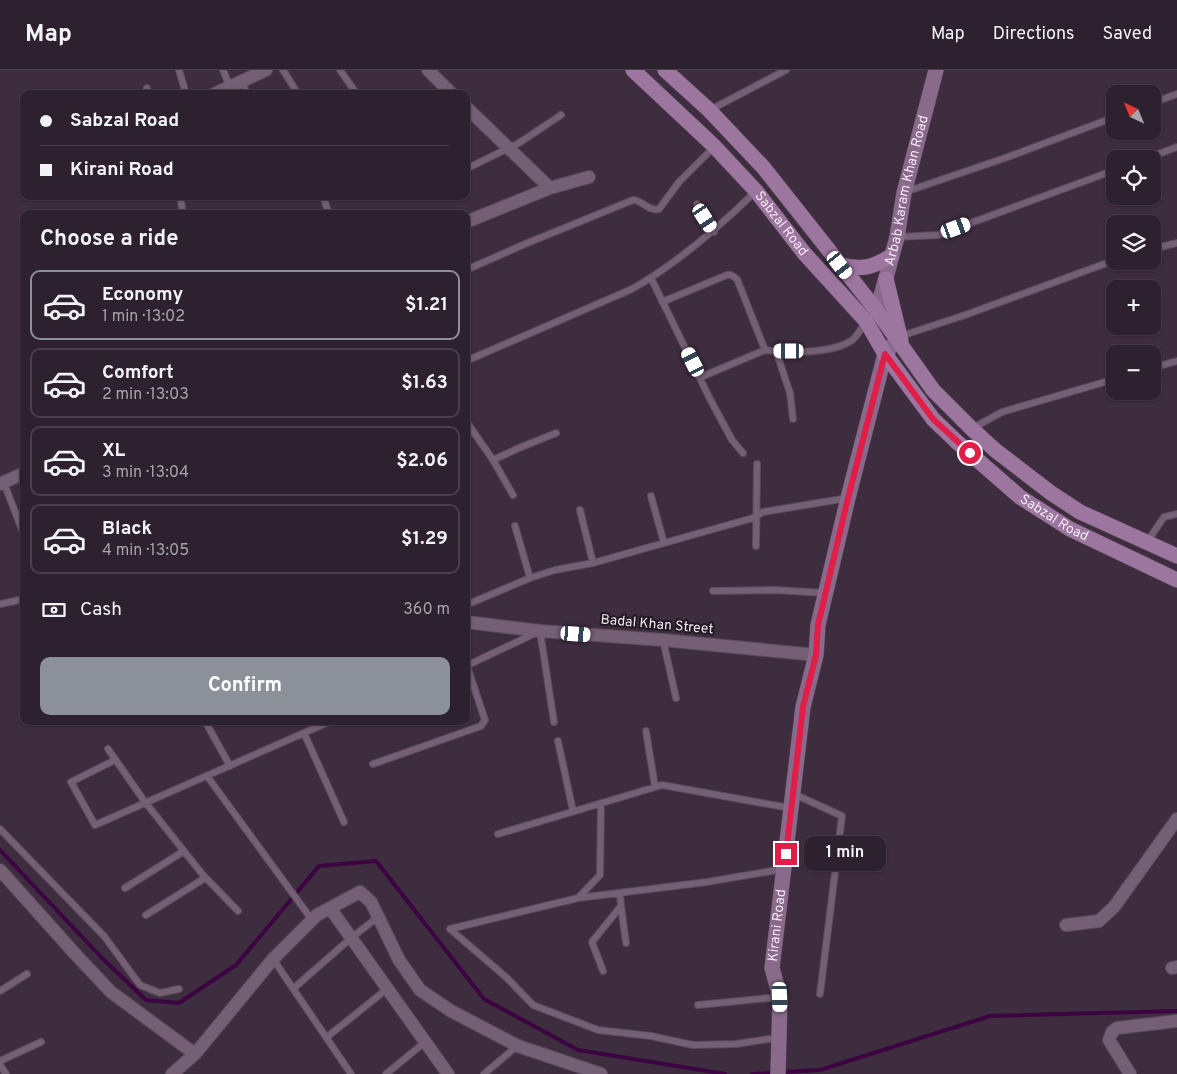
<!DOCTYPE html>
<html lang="en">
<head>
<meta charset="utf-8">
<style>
	body { margin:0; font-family:Overpass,sans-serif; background:#362937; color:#f1f3f6; height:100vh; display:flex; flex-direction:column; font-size:19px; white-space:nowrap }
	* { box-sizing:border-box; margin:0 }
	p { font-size:16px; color:#a7a3aa }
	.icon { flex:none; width:28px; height:28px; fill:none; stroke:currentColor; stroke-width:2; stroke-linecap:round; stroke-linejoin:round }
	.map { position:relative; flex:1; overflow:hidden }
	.drawer { position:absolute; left:20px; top:140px; width:450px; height:515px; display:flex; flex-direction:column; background:#2e212f; border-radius:10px; box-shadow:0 1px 4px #0004,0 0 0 1px #493e4b }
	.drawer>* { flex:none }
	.top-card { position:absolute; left:20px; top:20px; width:450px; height:110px; border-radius:10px; box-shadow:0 1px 4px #0004,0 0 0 1px #493e4b; display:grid; align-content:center; height:110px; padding:0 20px; background:#2e212f }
	.needle { width:32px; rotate:316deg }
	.tools { position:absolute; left:1106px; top:15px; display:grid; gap:10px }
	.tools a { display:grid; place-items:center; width:55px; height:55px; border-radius:10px; background:#2e212f; box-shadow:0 1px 4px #0004,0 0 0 1px #493e4b; font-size:25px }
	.end { position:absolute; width:22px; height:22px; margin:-11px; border:6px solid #e11d48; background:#fff; box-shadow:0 0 0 2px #fff }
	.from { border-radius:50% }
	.bubble { position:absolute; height:35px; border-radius:10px; background:#2e212f; box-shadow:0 1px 4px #0004,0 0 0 1px #493e4b; font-size:16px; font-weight:700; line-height:35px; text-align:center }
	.car { position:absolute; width:15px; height:30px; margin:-15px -8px; border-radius:6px; box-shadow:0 0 4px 1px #0007; background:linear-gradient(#fff 24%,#345 0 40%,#fff 0 76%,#345 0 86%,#fff 0) }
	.top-card b { display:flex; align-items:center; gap:18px; height:48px; font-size:19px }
	.top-card b+b { border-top:1px solid #493e4b }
	.top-card i { width:12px; height:12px; background:#f1f3f6 }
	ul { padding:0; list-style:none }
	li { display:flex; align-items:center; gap:15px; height:70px; margin:0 10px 8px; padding:0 10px; border:2px solid #493e4b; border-radius:10px }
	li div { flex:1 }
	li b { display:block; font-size:19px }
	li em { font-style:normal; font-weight:700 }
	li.current { border-color:#8c9099 }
	li>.icon { width:45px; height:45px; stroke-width:1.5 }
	h2 { padding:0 20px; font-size:22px; line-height:60px }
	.pay { display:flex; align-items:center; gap:12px; height:55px; padding:0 20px; font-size:19px }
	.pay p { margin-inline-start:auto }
	.action { display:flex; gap:10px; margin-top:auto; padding:10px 20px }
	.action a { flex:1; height:58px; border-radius:10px; background:#8c9099; color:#fff; font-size:20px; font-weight:700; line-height:58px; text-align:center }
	header { display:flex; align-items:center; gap:30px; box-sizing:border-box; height:70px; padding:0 25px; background:#2e212f; border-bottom:1px solid #493e4b }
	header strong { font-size:24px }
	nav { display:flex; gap:28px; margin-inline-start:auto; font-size:18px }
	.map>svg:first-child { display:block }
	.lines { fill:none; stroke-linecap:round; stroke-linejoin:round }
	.stream { stroke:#3c0541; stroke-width:4 }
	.lane-casing { stroke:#5b4b5c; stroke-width:8 }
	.street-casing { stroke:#5b4b5c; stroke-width:14 }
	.secondary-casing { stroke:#5b4b5c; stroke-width:16 }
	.primary-casing { stroke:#5b4b5c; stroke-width:16 }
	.lane { stroke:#745f75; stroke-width:6 }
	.street { stroke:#745f75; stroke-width:12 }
	.secondary { stroke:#896a8b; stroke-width:15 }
	.primary { stroke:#9d76a0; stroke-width:15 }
	.route { stroke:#e11d48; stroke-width:6 }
	.labels { text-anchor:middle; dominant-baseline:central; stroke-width:4; stroke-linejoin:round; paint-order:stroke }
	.street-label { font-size:14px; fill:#f3e7f4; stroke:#201820 }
</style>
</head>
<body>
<header>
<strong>Map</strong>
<nav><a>Map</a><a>Directions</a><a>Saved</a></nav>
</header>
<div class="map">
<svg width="1177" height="1004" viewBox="0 0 1177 1004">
	<rect width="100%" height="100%" fill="#3e2c3f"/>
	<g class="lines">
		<path class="stream" d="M0,780l102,108 44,42 33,3 57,-38 83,-99 57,-5 108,138 94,51 147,24
			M783,1002l37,-2 170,-54 187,-5
			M752,1004l24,-1"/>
		<defs>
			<path id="lane" d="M179,0l7,24
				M223,0l7,17
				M283,0l15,24
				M340,0l14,20
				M243,10l3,14
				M147,18l2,6
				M1152,33l25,-9
				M710,40l76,-40
				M1145,89l32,-12
				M466,99l53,-26 42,-28
				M905,122l100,-34 110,-41
				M180,126l3,17 -2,1
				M323,126l6,18
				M697,134l17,28
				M897,167l41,-2 177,-65
				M1152,179l25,-6
				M466,200l59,-26 108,-44c9,0 16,12 26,9l20,-27 35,-35
				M651,208l59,121 22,41 11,13
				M662,232l65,-27h4l6,4 28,71
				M901,266l67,-22 147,-54
				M776,281l14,42 3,26
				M466,291l166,-72c46,-26 86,-61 123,-97
				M1152,298l25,-7
				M701,307l64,-27c24,3 64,4 86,-9 6,-4 10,-13 15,-19
				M466,351l27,39 20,35
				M973,358l29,-16 113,-33
				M493,390l26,-12 37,-15
				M4,413l20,52
				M651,426l13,47
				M580,440l13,53
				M515,456l15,52
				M1147,472l17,-25 13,-3
				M756,476l1,-82
				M713,521l61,-1 52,3
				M0,534l24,-5
				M466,535l64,-27 25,-8 38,-7 160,-45 10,-6 85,-14
				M663,570l13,58
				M466,596l74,-35 14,91
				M205,651l25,45
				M646,661l9,56
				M304,663l40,89
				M558,671l15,70
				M108,679l37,53 58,73 35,36
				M115,690l-44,22 24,43 236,-104
				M373,694l108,-38 4,-6 -18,-54
				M207,706l105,144
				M794,724l48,22 -22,178
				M0,759l104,107 36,49 20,8 19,-4
				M498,764l164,-49 128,23
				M125,818l59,-37
				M578,828l22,-23 1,-72
				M621,836l5,37
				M146,845l59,-37
				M273,889l78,115
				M603,901l-11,-29 29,-36 -1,-13
				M294,918l57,-50 27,-21
				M0,921l27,-17
				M698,935l81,-8
				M327,967l60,-48
				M769,969l-33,5 -43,1 -42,-9 -53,-6 -65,-25 -26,-27 -57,-49 128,-31 129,-16 76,-13
				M0,991l41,-19
				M0,995l6,9
				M386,1004l39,-32
				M484,1004l33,-28"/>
			<path id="street" d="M428,0l24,24
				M214,24l52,-24
				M466,37l84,81
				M466,152l84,-34 39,-11
				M0,414l24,-11
				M466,552l74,9 123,9 153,15
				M0,800l77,86 34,36 84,62
				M330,838l118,166
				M1066,855l33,-4 15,-14 63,-88
				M1172,898l5,-1
				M172,1004l23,-20 78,-95 44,-44 43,-23 11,10 28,58 21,30 31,21 67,35 83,28
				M1130,1004l-21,-34 3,-8 5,-4 60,-7"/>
			<g id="secondary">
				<path id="s1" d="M877,241l20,-74 7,-44 32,-123"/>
				<path id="s2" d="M778,1004l2,-77 -8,-29 31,-261 13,-52 2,-30 30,-127 37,-144 11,-13"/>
			</g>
			<g id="primary">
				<path id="s3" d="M633,0l81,76 42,45 48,62 62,68 19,33 48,65 24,23 63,55 50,32 107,51"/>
				<path d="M665,0l44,40 54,57 114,144 56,79 39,39 23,21 56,43 29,19 97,44"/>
				<path d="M841,195c21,5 31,3 50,-9"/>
				<path d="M886,209l15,62"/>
			</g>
		</defs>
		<use href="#lane" class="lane-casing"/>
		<use href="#street" class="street-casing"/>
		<use href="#secondary" class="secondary-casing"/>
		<use href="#primary" class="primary-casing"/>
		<use href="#lane" class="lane"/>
		<use href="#street" class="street"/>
		<use href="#secondary" class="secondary"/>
		<use href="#primary" class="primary"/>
	</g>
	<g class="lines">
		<path class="route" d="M786,784l17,-147 13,-52 2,-30 30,-127 37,-144 48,65 37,34"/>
	</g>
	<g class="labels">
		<g class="street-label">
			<text stroke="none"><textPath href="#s1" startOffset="124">Arbab Karam Khan Road</textPath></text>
			<text stroke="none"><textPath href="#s3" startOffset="214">Sabzal Road</textPath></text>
			<text stroke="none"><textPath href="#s3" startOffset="619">Sabzal Road</textPath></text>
			<text transform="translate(657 555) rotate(5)">Badal Khan Street</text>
			<text stroke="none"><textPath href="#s2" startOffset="150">Kirani Road</textPath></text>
		</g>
	</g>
</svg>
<div class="tools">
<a><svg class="needle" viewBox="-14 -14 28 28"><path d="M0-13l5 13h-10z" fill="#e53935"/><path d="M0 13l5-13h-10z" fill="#a7a3aa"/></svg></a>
<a><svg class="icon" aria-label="locate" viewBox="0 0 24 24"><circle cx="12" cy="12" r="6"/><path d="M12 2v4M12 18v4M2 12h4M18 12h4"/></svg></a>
<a><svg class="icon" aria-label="layers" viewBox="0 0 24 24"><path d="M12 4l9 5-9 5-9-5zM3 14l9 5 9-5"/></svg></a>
<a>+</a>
<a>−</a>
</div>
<i class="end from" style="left:970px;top:383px"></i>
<i class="end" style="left:786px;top:784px"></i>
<div class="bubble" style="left:804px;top:766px;width:82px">1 min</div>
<i class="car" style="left:705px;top:148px;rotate:147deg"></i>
<i class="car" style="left:956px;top:158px;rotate:70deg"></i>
<i class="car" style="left:840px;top:195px;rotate:142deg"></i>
<i class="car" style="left:789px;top:281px;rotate:270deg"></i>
<i class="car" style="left:693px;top:292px;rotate:333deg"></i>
<i class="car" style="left:576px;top:564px;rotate:94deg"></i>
<i class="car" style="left:780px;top:927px;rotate:178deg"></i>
<div class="top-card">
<b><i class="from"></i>Sabzal Road</b>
<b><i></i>Kirani Road</b>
</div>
<section class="drawer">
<h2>Choose a ride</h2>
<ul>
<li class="current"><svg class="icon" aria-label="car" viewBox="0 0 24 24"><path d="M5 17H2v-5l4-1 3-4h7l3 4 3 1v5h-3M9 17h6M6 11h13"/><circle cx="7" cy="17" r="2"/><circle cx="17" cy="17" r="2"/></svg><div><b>Economy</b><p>1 min · 13:02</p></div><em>$1.21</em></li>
<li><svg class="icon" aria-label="car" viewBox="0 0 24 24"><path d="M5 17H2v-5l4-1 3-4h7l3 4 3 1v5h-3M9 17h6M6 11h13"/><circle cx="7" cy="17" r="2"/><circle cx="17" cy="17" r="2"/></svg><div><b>Comfort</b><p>2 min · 13:03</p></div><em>$1.63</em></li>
<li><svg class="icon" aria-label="car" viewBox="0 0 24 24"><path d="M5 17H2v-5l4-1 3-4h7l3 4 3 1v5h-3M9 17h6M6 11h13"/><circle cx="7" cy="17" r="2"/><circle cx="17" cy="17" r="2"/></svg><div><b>XL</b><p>3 min · 13:04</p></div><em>$2.06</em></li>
<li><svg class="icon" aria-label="car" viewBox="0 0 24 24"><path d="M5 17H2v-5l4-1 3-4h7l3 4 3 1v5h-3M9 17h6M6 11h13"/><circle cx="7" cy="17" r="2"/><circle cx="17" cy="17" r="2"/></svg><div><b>Black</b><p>4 min · 13:05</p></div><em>$1.29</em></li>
</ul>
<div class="pay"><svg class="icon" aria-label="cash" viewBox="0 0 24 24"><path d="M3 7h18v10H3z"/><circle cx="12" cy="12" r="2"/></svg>Cash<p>360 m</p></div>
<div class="action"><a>Confirm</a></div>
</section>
</div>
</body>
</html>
